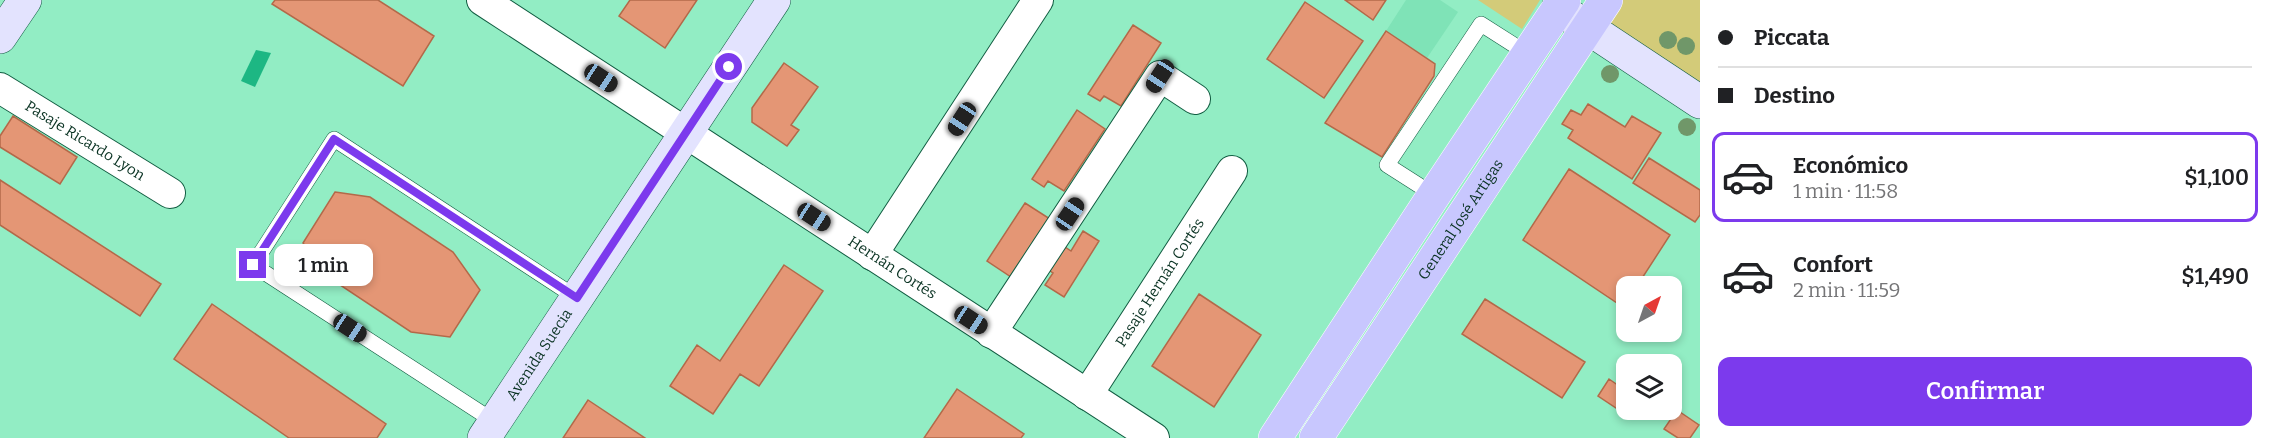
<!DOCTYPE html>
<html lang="es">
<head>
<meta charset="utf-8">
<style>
	body { margin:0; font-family:Bitter,serif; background:#f2f2f2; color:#202124; height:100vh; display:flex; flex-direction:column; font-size:22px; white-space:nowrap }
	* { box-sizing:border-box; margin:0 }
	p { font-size:20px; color:#757577 }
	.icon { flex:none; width:33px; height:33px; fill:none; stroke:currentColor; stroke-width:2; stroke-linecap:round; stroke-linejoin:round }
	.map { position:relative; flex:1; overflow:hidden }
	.details { display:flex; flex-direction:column; background:#fff; width:570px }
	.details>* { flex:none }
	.top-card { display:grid; align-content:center; height:132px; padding:0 18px; background:#fff }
	.needle { width:39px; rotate:40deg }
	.tools { position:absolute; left:1616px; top:276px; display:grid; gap:12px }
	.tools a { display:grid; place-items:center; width:66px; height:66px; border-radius:12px; background:#fff; box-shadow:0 3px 9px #0003; font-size:30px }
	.end { position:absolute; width:27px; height:27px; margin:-14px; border:8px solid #7c3aed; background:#fff; box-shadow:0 0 0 3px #fff }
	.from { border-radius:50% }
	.bubble { position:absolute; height:42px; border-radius:12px; background:#fff; box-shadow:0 3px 9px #0003; font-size:20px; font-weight:600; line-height:42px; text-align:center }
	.car { position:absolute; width:18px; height:36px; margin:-18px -9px; border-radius:8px; box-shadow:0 0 4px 2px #0007; background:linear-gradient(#222 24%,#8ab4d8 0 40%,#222 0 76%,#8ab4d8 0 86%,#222 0) }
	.top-card b { display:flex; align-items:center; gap:21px; height:57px; font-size:22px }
	.top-card b+b { border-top:2px solid #e0e0e0 }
	.top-card i { width:15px; height:15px; background:#202124 }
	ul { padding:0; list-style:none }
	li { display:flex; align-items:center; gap:18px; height:90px; margin:0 12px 9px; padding:0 6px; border:3px solid transparent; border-radius:12px }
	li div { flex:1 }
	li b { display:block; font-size:22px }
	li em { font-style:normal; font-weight:600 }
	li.on { border-color:#7c3aed }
	li>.icon { width:54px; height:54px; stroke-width:1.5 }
	.button { display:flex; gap:12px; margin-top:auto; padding:12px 18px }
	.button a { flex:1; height:69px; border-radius:12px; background:#7c3aed; color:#fff; font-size:24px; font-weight:600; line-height:69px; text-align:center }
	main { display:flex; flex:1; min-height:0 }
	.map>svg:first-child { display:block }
	.built { fill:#7fe3b7 }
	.green { fill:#d3cb79 }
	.water { fill:#1db783 }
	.building { fill:#e49675; stroke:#b36949; stroke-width:1.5 }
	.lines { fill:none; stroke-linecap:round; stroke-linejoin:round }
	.lane-casing { stroke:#125d42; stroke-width:16 }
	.street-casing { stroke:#125d42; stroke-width:32 }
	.secondary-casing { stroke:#125d42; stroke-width:34 }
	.primary-casing { stroke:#fff; stroke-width:34 }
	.lane { stroke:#fff; stroke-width:15 }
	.street { stroke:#fff; stroke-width:30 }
	.secondary { stroke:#e3e3fe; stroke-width:33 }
	.primary { stroke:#c8c7fe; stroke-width:33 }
	.tree { fill:#709769 }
	.route { stroke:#7c3aed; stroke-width:8 }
	.labels { text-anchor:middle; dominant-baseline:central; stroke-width:4.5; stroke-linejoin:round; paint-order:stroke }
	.street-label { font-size:15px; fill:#093222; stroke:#92edc4 }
</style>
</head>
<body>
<main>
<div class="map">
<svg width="1700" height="438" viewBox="0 0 1700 438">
	<rect width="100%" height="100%" fill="#92edc4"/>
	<path class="built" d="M1406,0h34l18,12 -31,46 -41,-27z"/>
	<path class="green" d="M1478,0h62l-18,29z
		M1621,0h79v88l-89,-58 -1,-13z"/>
	<path class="water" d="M256,50l15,3 -16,34 -14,-6z"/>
	<path class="building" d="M275,0h103l56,36 -31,50 -131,-82z
		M630,0h67l-32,48 -46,-32z
		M1345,0h41l-13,20z
		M1305,2l58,39 -39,57 -57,-39z
		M1133,25l28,18 -40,63 -17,-10 -4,5 -12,-7z
		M1386,31l49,33 -1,12 -52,81 -57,-34z
		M784,63l34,24 -27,38 8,5 -12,16 -35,-24v-14z
		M1588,104l37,23 7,-11 29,17 -29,46 -64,-41 5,-8 -11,-6 9,-14 10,5z
		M1077,110l28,19 -41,62 -16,-10 -4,6 -12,-8z
		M13,116l64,41 -17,27 -60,-37v-11z
		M1649,158l51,32v25l-5,7 -62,-39z
		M1569,169l101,66 -33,51h-11v17l-3,4 -100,-67z
		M0,180l161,104 -21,32 -140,-91z
		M335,192l35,5 83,55 27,38 -30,47 -39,-5 -80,-53 -28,-36z
		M1025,203l25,16 -39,58 -24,-16z
		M1083,231l16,10 -35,56 -19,-12 8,-12 -6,-4 15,-24 9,6z
		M784,265l39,26 -64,95 -19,-12 -27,40 -43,-28 27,-41 23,16z
		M1199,294l62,41 -47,72 -62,-41z
		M1485,299l100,63 -23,36 -100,-64z
		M212,304l174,120 -9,14h-88l-115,-79z
		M1609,379l13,9 4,-6v19l-7,9 -21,-14z
		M957,389l67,45 -3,4h-97z
		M588,400l57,38h-82z
		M1677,410l22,15 -9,13h-12l-14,-9z"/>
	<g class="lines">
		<defs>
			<path id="lane" d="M1434,195l-47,-30 94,-141 47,30
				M495,422l-242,-157 81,-126 243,159"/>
			<g id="street">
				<path id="s1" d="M482,0l672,438"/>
				<path id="s2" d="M0,88l170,105"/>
				<path d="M872,255l166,-255"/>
				<path d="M991,333l169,-257 35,23"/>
				<path id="s3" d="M1087,395l145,-224"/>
			</g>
			<g id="secondary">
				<path d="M1558,8l142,94"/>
				<path d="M0,37l25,-37"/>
				<path id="s4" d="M484,438l290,-438"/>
			</g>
			<g id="primary">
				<path d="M1275,438l159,-243 130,-195"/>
				<path id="s5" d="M1316,438l290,-438"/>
			</g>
		</defs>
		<use href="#lane" class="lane-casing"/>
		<use href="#street" class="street-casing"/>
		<use href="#secondary" class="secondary-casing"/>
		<use href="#primary" class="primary-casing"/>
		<use href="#lane" class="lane"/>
		<use href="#street" class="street"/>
		<use href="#secondary" class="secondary"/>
		<use href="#primary" class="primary"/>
	</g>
	<g class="tree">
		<circle cx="1668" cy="40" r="9"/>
		<circle cx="1686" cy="46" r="9"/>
		<circle cx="1610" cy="74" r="9"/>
		<circle cx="1687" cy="127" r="9"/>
	</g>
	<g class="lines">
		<path class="route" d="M253,265l81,-126 243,159 152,-231"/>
	</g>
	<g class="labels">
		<g class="street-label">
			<text stroke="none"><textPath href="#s2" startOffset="100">Pasaje Ricardo Lyon</textPath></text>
			<text stroke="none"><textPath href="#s5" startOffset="262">General José Artigas</textPath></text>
			<text stroke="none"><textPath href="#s1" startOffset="490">Hernán Cortés</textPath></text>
			<text stroke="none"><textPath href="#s3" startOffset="134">Pasaje Hernán Cortés</textPath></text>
			<text stroke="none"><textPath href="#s4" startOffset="100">Avenida Suecia</textPath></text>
		</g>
	</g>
</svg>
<div class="tools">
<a><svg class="needle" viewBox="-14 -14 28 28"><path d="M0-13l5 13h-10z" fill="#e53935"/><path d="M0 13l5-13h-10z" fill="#757577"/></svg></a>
<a><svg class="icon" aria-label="layers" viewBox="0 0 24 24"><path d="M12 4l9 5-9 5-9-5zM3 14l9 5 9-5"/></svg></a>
</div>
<i class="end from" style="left:729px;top:67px"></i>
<i class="end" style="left:253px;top:265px"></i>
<div class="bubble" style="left:274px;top:244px;width:99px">1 min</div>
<i class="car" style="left:1160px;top:76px;rotate:213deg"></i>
<i class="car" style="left:601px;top:78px;rotate:123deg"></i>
<i class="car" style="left:962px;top:119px;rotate:213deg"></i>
<i class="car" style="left:1070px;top:214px;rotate:34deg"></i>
<i class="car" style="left:814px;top:217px;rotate:123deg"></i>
<i class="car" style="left:971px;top:320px;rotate:123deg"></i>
<i class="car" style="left:350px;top:328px;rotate:123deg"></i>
</div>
<section class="details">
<div class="top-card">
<b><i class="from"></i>Piccata</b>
<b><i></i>Destino</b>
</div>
<ul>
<li class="on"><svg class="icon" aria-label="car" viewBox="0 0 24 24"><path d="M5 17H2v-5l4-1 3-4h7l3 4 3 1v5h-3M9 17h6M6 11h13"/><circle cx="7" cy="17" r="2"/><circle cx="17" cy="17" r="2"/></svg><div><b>Económico</b><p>1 min · 11:58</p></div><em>$1,100</em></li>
<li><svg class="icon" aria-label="car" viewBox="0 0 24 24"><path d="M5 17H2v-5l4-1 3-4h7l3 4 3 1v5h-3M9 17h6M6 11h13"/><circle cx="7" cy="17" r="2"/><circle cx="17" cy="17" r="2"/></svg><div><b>Confort</b><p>2 min · 11:59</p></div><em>$1,490</em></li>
</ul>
<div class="button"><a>Confirmar</a></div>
</section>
</main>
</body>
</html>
